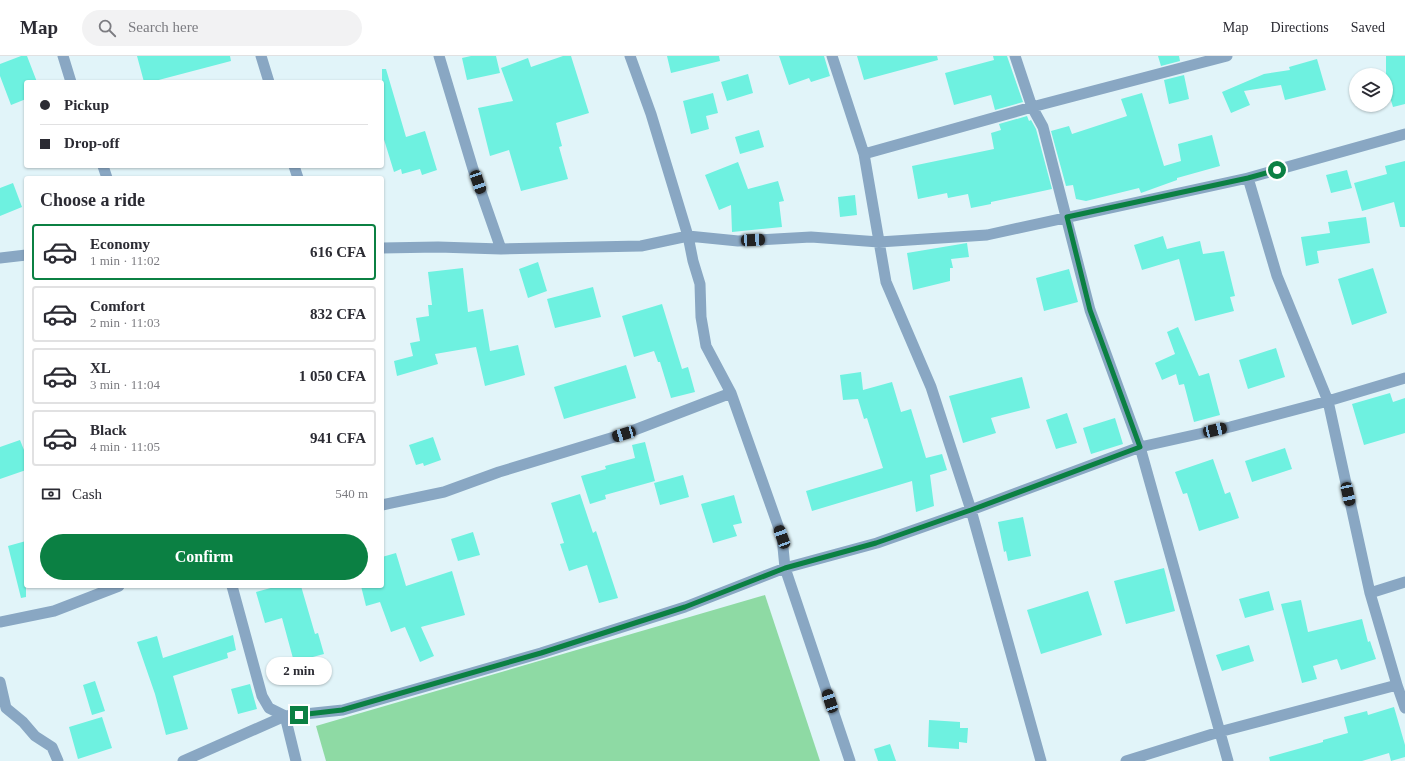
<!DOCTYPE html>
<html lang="en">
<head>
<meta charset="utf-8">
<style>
	body { margin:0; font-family:Georgia,serif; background:#f2f2f3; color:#2b2b33; height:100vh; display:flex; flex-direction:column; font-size:15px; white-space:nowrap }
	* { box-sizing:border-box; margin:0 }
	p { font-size:13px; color:#7c7c81 }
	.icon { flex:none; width:22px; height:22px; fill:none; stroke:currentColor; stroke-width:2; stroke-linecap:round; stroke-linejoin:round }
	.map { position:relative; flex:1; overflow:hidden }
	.panel { position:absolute; left:24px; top:120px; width:360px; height:412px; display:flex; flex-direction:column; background:#fff; border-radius:4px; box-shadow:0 1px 3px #0004 }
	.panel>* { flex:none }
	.top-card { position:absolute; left:24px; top:24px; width:360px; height:88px; border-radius:4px; box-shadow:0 1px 3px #0004; display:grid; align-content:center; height:88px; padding:0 16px; background:#fff }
	.tools { position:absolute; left:1349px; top:12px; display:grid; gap:8px }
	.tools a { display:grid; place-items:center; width:44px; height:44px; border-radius:50%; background:#fff; box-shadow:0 1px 3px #0004; font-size:20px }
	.end { position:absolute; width:18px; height:18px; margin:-9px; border:5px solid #0b8043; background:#fff; box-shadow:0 0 0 2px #fff }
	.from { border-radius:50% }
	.bubble { position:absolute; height:28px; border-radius:14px; background:#fff; box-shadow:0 1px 3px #0004; font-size:13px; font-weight:700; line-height:28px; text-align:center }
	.car { position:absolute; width:12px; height:24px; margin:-12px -6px; border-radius:5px; box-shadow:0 0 3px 1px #0007; background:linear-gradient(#222 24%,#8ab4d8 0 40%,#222 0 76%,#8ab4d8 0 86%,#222 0) }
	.top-card b { display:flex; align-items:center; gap:14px; height:38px; font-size:15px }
	.top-card b+b { border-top:1px solid #e1e1e2 }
	.top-card i { width:10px; height:10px; background:#2b2b33 }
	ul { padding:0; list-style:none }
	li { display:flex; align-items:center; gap:12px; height:56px; margin:0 8px 6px; padding:0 8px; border:2px solid #e1e1e2; border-radius:4px }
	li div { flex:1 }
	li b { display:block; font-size:15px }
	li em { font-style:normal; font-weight:700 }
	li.selected { border-color:#0b8043 }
	li>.icon { width:36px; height:36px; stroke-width:1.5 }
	h2 { padding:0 16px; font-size:18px; line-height:48px }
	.pay { display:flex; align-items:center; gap:10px; height:44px; padding:0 16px; font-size:15px }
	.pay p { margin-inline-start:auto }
	.cta { display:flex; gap:8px; margin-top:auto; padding:8px 16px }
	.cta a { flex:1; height:46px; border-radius:24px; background:#0b8043; color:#fff; font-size:16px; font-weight:700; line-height:46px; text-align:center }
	header { display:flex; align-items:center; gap:24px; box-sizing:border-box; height:56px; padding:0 20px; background:#fff; border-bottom:1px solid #e1e1e2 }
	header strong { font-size:19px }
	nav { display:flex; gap:22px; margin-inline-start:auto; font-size:14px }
	.search { width:280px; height:36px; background:#f2f2f3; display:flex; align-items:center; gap:10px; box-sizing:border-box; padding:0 14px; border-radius:22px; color:#7c7c81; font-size:15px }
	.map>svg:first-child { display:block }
	.green { fill:#8edaa4 }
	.building { fill:#6ef1e0 }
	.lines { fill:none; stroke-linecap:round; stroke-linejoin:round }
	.minor { stroke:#89a7c3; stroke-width:11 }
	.route { stroke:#0b8043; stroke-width:5 }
</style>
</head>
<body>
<header>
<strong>Map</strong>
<div class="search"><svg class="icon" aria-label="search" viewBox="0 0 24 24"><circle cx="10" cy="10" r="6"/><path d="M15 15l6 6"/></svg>Search here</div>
<nav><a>Map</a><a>Directions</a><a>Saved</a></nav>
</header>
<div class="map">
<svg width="1405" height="705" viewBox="0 0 1405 705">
	<rect width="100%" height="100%" fill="#e1f4f9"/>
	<path class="green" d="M765,539l55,166h-494l-10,-35z"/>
	<path class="building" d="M21,0h6l10,26h-11v17l-15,6 -11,-29v-12z
		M137,0h93l1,5 -80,21h-7z
		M471,0h25l4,17 -33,7 -5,-22z
		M563,0h8l18,57 -33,10 6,23 -3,1 9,32 -47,12 -12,-41 -19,6 -12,-48 35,-7 -12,-33 27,-10 3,9z
		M667,0h52l1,5 -49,12z
		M779,0h45l6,20 -19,6 -2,-4 -20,7z
		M857,0h80l1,4 -74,20z
		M993,0h14l16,46 -28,8 -4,-15 -37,10 -9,-32 49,-13z
		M1158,0h21l1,5 -19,5z
		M1386,0h19v48l-12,3 -7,-23z
		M1317,3l9,31 -41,10 -4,-15 -37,6 6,14 -19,8 -9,-21 42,-18 26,-4 -1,-3z
		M382,13h4l20,68 19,-6 12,39 -15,5 -2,-6 -18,5 -1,-5 -7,3 -12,-39z
		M748,18l5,19 -26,8 -6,-19z
		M1184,19l5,24 -20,5 -5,-24z
		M713,37l5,20 -12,3 3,13 -18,5 -8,-33z
		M1142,37l22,73 17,-5 -3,-17 34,-9 8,31 -43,12v2l-36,13 -2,-5 -53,13 -10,-2 -3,-14 -7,1 -15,-55 18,-5 3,8 55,-18 -6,-17z
		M1027,60l2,5 2,-1 5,9 16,60 -61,13v2l-20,4 -3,-14 -20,4 -1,-5 -29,6 -6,-33 82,-17 -3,-16 10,-3 -2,-6z
		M759,74l5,17 -24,7 -5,-17z
		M1405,105v66h-5l-6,-25 -32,9 -8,-28 33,-9 -2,-8z
		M738,106l10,27 30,-8 6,20 -5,1 3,25 -50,5 -1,-27 -12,5 -14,-35z
		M1347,114l5,18 -21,5 -5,-18z
		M13,127l9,24 -22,9v-28z
		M855,139l2,20 -17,2 -2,-20z
		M1366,161l4,26 -53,8 2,12 -13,3 -5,-29 29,-4 -2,-11z
		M1163,180l4,13 33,-8 3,13 21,-3 11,45 -5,1 4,14 -39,10 -16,-62 -37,11 -8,-25z
		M967,187l2,14 -18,2 2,9h-3v13l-37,9 -6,-37z
		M538,206l9,29 -19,7 -9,-29z
		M463,212l5,44 15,-3 7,42 28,-6 7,30 -40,11 -9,-39 -41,7 3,10 -41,12 -3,-15 19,-5 -3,-13 10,-2 -4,-23 13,-2 -1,-11h4l-4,-33z
		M1373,212l14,45 -35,12 -14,-46z
		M1069,213l9,33 -34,9 -8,-33z
		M593,231l8,30 -46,11 -8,-29z
		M662,248l20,65 6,-2 7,25 -24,6 -11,-36h-2l-4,-11 -20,6 -12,-41z
		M1178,271l21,49 10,-3 11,42 -26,7 -10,-38 -5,1 -3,-11 -14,6 -7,-17 20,-9 -8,-22z
		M1276,292l9,29 -37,12 -9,-29z
		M626,309l10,33 -72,21 -10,-32z
		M861,316l2,18 29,-8 9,30 10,-3 15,49 16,-4 5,16 -17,5 4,31 -18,6 -4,-31 -100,30 -6,-20 77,-23 -16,-50 -3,1 -6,-20 -15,1 -3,-25z
		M1022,321l8,31 -39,10 5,15 -33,10 -14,-47z
		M1390,337l3,9 12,-4v35l-41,12 -12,-41z
		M1067,357l10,30 -21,6 -10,-29z
		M1115,362l8,26 -32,10 -8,-26z
		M433,381l8,23 -17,6 -1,-3 -7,2 -7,-20z
		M20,384l6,15v15l-26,9v-32z
		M645,386l10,39 -50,14 1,4 -16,5 -9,-28 25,-7 -1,-3 30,-8 -3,-13z
		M1285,392l7,21 -40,13 -7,-21z
		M1213,403l12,35 5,-2 9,26 -40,13 -12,-38 -4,1 -8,-22z
		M683,419l6,22 -29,8 -6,-22z
		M580,438l13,39 3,-2 22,67 -19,5 -12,-38 -18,6 -9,-27 4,-1 -13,-40z
		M734,439l8,28 -9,2 4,11 -24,7 -12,-39z
		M1023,461l8,39 -23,5 -2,-10 -2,1 -6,-30z
		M473,476l7,23 -22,6 -7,-22z
		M26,485v56l-5,1 -13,-52z
		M396,497l10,33 46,-15 13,44 -44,12 13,29 -14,6 -15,-35 -14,5 -11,-30 -14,4 -5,-20h21v-29z
		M1164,512l11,43 -49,13 -12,-43z
		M278,530h23l14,48 3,-1 6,21 -30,8 -12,-44 -17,5 -9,-31z
		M1088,535l14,44 -61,19 -14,-44z
		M1269,535l5,19 -29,8 -6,-19z
		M1301,544l7,32 54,-13 6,23 2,-1 6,18 -35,11 -4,-11 -24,7 4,13 -15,4 -21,-79z
		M233,579l3,15 -9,3 1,5 -55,18 15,53 -22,6 -11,-41 -18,-52 20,-6 6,22z
		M1249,589l5,16 -32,10 -6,-16z
		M95,625l10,30 -13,4 -9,-30z
		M250,628l7,25 -19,5 -7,-25z
		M1394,651l11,38v12l-14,4 -2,-8 -27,8h-92l-1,-4 54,-15v-2l25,-7 -4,-16 23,-6 1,4z
		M102,661l10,31 -34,11 -9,-32z
		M929,664l31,2v6h8l-1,15 -8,-1v7l-31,-2z
		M890,688l6,17h-18l-4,-12z"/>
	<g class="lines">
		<path class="minor" d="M63,0l8,26
			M261,0l8,26
			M439,0l34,113 28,80
			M630,0l21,58 37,122 5,25 7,23 1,33 5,29 25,47 51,144 3,31 65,193
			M832,0l32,98 22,128 45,105 40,123 70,251
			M1015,0l17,51 11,20 47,183 50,137 88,314
			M864,98l168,-47 195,-51
			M103,110l4,12
			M294,110l4,12
			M382,192l56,-1 63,2 140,-3 47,-10 50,5 73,-4 68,5 108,-7 261,-57 157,-44
			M0,202l26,-3
			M382,449l62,-13 55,-20 125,-38 107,-41
			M232,530l30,110 7,12 16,8
			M1370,537l35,-11
			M0,566l54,-11 65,-25
			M0,626l6,26 17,14 12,14 17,11 6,14
			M1397,629l8,23
			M183,705l102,-45
			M296,705l-11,-45 58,-6 198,-57 144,-46 100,-39 92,-25 94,-33 169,-63 90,-20 98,-26 77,-23
			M1126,705l93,-29 178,-47 -27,-92 -42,-192 -51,-125 -29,-98"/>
	</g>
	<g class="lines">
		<path class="route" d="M299,659l43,-5 199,-57 144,-46 100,-39 91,-25 95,-33 169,-63 -50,-137 -23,-93 181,-39 29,-8"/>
	</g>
</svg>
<div class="tools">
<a><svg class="icon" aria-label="layers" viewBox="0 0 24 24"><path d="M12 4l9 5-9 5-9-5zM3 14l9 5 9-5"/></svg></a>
</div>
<i class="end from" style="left:1277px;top:114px"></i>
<i class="end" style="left:299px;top:659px"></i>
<div class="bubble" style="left:266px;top:601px;width:66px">2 min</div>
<i class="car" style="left:478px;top:126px;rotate:161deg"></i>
<i class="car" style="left:753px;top:184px;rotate:87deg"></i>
<i class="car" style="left:1215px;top:374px;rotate:77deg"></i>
<i class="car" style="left:624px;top:378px;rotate:254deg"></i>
<i class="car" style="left:1348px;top:438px;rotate:168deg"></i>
<i class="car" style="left:782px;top:481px;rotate:340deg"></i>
<i class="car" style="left:830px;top:645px;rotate:342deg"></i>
<div class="top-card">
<b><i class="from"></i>Pickup</b>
<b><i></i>Drop-off</b>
</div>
<section class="panel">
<h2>Choose a ride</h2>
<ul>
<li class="selected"><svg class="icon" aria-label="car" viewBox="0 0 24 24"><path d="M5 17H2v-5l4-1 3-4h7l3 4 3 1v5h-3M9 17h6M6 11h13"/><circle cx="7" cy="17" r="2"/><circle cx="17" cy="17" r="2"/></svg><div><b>Economy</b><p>1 min · 11:02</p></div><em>616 CFA</em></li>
<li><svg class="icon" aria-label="car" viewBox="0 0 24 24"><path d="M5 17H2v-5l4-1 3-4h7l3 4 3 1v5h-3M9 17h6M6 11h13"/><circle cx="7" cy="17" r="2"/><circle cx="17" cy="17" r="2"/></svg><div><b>Comfort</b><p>2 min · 11:03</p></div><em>832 CFA</em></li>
<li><svg class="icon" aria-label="car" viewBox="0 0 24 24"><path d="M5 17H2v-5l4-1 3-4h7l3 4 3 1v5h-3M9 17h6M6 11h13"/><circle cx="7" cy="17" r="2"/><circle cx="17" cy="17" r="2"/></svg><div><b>XL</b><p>3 min · 11:04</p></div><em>1 050 CFA</em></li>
<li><svg class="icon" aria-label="car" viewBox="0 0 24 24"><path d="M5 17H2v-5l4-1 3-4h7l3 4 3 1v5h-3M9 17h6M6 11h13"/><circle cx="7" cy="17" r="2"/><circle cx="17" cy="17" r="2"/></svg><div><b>Black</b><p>4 min · 11:05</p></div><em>941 CFA</em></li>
</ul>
<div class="pay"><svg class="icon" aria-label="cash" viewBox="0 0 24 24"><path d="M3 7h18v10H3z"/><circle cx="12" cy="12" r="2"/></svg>Cash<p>540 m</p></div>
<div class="cta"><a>Confirm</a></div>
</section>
</div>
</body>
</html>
